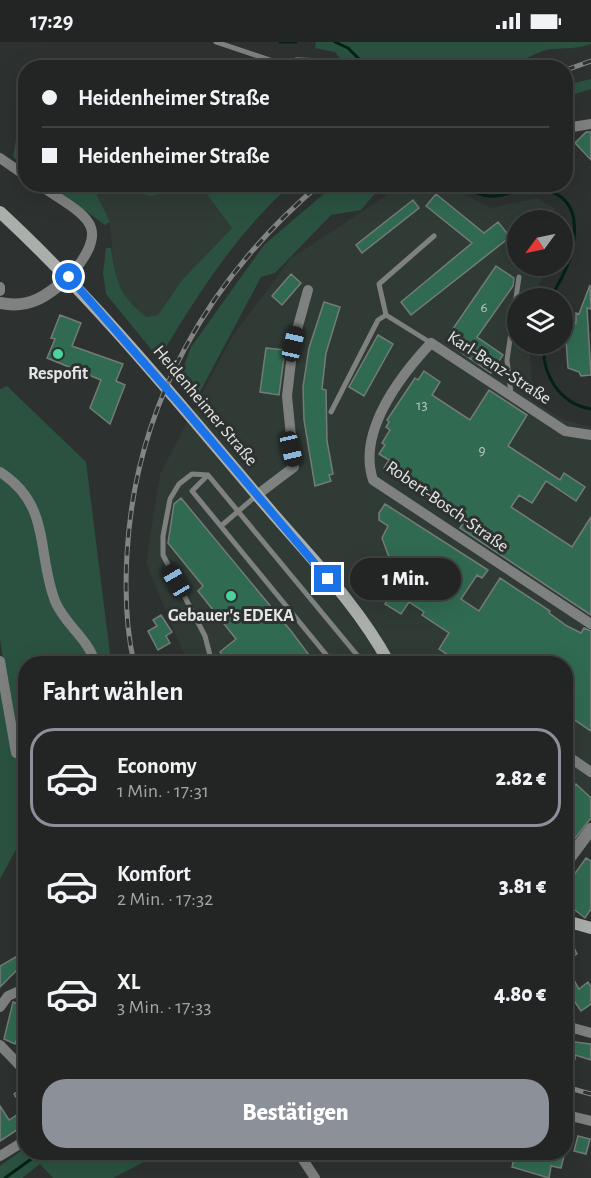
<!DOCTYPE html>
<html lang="de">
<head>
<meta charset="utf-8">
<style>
	body { margin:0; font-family:"Alegreya Sans",sans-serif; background:#2a2d2b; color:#f1f3f6; height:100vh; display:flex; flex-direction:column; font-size:22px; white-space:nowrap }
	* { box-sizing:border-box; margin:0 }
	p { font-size:20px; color:#a2a5a6 }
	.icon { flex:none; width:33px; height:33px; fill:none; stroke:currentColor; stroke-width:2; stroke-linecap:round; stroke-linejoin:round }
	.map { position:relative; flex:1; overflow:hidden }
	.sheet { position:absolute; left:18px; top:614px; width:555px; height:504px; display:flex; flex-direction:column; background:#222523; border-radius:24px; box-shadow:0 6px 24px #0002,0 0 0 2px #3f4241 }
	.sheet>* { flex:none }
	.guide { position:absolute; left:18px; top:18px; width:555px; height:132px; border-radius:24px; box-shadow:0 6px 24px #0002,0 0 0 2px #3f4241; display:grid; align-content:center; height:132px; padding:0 24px; background:#222523 }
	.needle { width:39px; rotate:237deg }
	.controls { position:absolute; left:507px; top:168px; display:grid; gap:12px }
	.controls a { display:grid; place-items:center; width:66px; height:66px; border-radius:50%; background:#222523; box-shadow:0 6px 24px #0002,0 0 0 2px #3f4241; font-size:30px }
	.end { position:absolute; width:27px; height:27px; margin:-14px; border:8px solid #1a73e8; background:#fff; box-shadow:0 0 0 3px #fff }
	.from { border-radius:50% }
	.bubble { position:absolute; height:42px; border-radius:21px; background:#222523; box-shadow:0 6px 24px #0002,0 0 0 2px #3f4241; font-size:20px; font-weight:800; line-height:42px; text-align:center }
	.car { position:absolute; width:18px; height:36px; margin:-18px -9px; border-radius:8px; box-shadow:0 0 4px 2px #0007; background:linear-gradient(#222 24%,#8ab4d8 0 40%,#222 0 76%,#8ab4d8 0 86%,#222 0) }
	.guide b { display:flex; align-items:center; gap:21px; height:57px; font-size:22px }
	.guide b+b { border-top:2px solid #3f4241 }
	.guide i { width:15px; height:15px; background:#f1f3f6 }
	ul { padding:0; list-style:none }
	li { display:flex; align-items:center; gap:18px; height:99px; margin:0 12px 9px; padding:0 12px; border:3px solid transparent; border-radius:24px }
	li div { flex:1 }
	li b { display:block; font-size:22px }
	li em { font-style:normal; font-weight:800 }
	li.current { border-color:#8c9099 }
	li>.icon { width:54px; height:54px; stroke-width:1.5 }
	h2 { padding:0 24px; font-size:27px; line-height:72px }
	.action { display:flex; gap:12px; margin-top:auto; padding:12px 24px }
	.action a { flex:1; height:69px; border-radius:24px; background:#8c9099; color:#fff; font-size:24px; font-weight:800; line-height:69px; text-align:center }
	.status { display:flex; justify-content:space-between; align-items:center; height:42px; padding:0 30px; background:#222523; direction:ltr }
	.status svg { height:16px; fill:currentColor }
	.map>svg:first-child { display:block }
	.built { fill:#303b36 }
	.green { fill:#2b5240 }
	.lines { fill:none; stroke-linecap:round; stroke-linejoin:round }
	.stream { stroke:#032215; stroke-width:3 }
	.building { fill:#306a51; stroke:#757b78; stroke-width:1.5 }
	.service { stroke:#7e8180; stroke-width:5 }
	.minor { stroke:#7e8180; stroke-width:10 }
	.tertiary { stroke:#7e8180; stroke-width:12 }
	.secondary { stroke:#abafac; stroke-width:12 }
	.rail-casing { stroke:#828584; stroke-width:5 }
	.rail { stroke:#2d312f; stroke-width:3; stroke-dasharray:9; stroke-linecap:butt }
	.route { stroke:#1a73e8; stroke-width:8 }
	.poi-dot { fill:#4ad49c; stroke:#2d312f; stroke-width:2 }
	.labels { text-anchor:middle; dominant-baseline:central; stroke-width:6; stroke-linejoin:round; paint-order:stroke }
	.number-label { font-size:15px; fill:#b6c7c0 }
	.street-label { font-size:18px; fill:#e3e6e5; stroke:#2d312f }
	.poi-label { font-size:18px; font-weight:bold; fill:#e3e6e5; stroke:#2d312f }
</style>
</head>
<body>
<div class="status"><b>17:29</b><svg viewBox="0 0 49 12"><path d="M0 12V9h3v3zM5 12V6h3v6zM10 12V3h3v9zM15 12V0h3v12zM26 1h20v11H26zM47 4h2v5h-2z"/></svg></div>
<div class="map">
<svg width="591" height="1136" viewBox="0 0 591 1136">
	<rect width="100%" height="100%" fill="#2d312f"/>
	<path class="built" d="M92,143l60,11 48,-11 32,43 -50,52 -24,35 -11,2 -18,-13 -15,-30 -4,-52z
		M425,143h20l46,23 46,-10 17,10 1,12h-37v46h30l-16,32h-14v46h11l4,57 31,19 27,7v390l-25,38v-192h-381v-6l-39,-94 14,-89 72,-137 59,-79 107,-70z"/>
	<path class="green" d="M316,0h275v2c-14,5 -25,4 -39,5 -15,2 -28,11 -41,18l-164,1 -12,-16 -20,-4z
		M591,37v10l-25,8v-12z
		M25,97h1l-1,27 -12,-9 3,-17z
		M50,143h141l-39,11 -60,-11 18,37 -5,3z
		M200,143h91c-55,48 -95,112 -132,174l-53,-65 -3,-21 3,-25h5c4,31 9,50 36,69l11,-2 24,-35 50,-52z
		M334,143h48l-21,25 -30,5 -56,58 -14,4 -66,124 -17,-19 13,-35 73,-102z
		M7,344l79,76 24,192 -3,9h-81l-1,103 -7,-5 -18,-122v-250z
		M0,611l6,59 11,50 9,5 -1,66 -25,46z
		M25,1106l1,4h137l-50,26h-60l-13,-14 -18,14h-22v-12z"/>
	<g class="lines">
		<path class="stream" d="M280,0h16
			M335,0l13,6 20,20
			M461,142c8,6 19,12 30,12 9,1 18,-4 27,-5 25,-6 52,1 56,30 3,30 -9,53 -24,77
			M544,302c-3,30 16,60 47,65
			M5,1136l36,-26"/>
	</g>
	<path class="building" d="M296,16l23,1v9h-23z
		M586,90h5v28l-16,-17z
		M436,152l48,39 14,-11 12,15 -99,78 -10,-13 71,-59 -46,-37z
		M413,158l6,8 -57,45 -6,-8z
		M496,224l18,12 -1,8 -36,51 26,18 -12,18 -39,-27 5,-8 -7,-5z
		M291,232l10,9 -19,22 -10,-9z
		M590,243l1,24 -4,-1 4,67 -10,1 -2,-4 -11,-4 -3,-42 11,-3v-10l3,1z
		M324,260l16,5 -14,46 -4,36 4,1 1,51 6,33 -4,1 2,6 -16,5 -11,-66 -1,-33 6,-39z
		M60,273l21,8 -9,23 51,18 -7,17 9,4 -15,39 -20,-16 11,-28 -54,-22 8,-19 -4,-1z
		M378,293l15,9 -29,52 -15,-9z
		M266,306l19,2 -6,45 -19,-3z
		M424,329l16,11 -8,13 38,25 19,-30 38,25 -19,31 52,34 4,-7 21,14 -9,14 -30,-20 -14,22 -13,-8 -8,12 61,40 19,-30v98l-131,-87 3,-5 -79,-55 5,-8 -10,-6 6,-9 -3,-2 8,-13 -4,-3 3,-5 -2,-2 28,-42 3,2z
		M181,456l110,133 24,32h-87l-8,-11 16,-13 -38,-48 5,-5 -35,-43 6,-39z
		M385,462l103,66 -6,8 -5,-3 -16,24 18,12 21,-33 50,33 -1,2 18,13 14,7 3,-5 7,3v100l-25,-17v-51h-78l-7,-4 -3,4h-18l-21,-14 10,-16 -27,-18 2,-3 -15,-10 -8,12 -16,-10 13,-22 -16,-44 6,-12 -9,-6v-7z
		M161,573l11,17 -6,4 4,7 -12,7 -10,-19 9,-5 -4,-6z
		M576,742l15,14v20l-25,32v-54z
		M586,816l5,3v48l-6,9 -19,-15v-17z
		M566,889l11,23 -11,6z
		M26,909v28l-7,-11 -19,19v-21z
		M566,924l13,23 9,-7 3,5v17l-10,7 -11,-16 -4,4z
		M13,960l13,4v11l-11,27 -11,-5z
		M567,999l24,3v16l-16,-5v4l-9,-2z
		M23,1046l3,4v32l-26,17v-35l9,14 15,-10 -10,-16z
		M578,1094l12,3 -4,15 -12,-3z
		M520,1110l28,7 2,-7h15l-4,16 -10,-2 -2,12 -37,-11 2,-9 4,1z"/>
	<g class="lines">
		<path class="service" d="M216,0l66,22
			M386,273l-7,-31 55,-48
			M511,352l-4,-34 12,-83
			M331,370l47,-92 8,-5 45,28
			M208,433l-16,-1 -13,10 -9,15 -7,37v19l42,81 7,27
			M221,484l35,-30
			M333,621l-141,-172 16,-16 154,186 -3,2"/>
		<path class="minor" d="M572,85l19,-3
			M0,116l26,18
			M38,142c46,32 78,39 31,93
			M0,245v4
			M591,393l-26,-4 -134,-88c-31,33 -74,89 -58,137l218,144
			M0,430c52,34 36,79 55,129 9,23 34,38 40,62
			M257,453l37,-28 -7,-71 6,-52 15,-54
			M0,619l16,92
			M566,713l25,17
			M0,965l8,-11 18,-8
			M566,984l25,7
			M0,1003l26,27
			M19,1023l7,-33
			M575,1075l16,4
			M298,1110l17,26
			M0,1114l26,-16"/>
		<path class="tertiary" d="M0,261c30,6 47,-7 69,-26
			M566,821l25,-34"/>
		<path class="secondary" d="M0,170c95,88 174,185 257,283 45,54 99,106 132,168
			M566,879l25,7"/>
		<defs>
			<path id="rail" d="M566,28l25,-9
				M134,621c-8,-34 -9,-74 -7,-109 8,-148 81,-275 193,-370
				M566,1045l25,7"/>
		</defs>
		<use href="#rail" class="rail-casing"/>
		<use href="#rail" class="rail"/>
	</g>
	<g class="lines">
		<path class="route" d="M69,235l117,134 142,168"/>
	</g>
	<g class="poi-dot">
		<circle cx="58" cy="312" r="6"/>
		<circle cx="231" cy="554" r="6"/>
	</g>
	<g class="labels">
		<g class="number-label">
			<text x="484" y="265">6</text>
			<text x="422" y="363">13</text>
			<text x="482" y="408">9</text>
		</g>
		<g class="street-label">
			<text transform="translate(499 326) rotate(33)">Karl-Benz-Straße</text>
			<text transform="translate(205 364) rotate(50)">Heidenheimer Straße</text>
			<text transform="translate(447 465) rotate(35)">Robert-Bosch-Straße</text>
		</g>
		<g class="poi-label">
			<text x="58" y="332">Respofit</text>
			<text x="231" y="574">Gebauer's EDEKA</text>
		</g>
	</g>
</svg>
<div class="controls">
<a><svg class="needle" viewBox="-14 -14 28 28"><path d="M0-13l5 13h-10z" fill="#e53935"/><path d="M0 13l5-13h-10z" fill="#a2a5a6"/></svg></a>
<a><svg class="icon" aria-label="layers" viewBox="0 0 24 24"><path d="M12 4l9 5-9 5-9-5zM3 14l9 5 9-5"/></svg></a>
</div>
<i class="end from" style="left:69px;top:235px"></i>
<i class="end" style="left:328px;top:537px"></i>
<div class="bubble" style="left:350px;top:516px;width:111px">1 Min.</div>
<i class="car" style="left:293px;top:302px;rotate:13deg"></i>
<i class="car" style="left:291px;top:407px;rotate:167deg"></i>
<i class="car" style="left:176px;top:539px;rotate:330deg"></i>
<div class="guide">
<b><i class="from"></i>Heidenheimer Straße</b>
<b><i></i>Heidenheimer Straße</b>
</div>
<section class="sheet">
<h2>Fahrt wählen</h2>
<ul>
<li class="current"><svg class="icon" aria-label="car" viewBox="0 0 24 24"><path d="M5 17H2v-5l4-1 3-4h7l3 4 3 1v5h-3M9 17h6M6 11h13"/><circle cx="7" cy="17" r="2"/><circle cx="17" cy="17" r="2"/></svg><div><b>Economy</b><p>1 Min. · 17:31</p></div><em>2.82 €</em></li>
<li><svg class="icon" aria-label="car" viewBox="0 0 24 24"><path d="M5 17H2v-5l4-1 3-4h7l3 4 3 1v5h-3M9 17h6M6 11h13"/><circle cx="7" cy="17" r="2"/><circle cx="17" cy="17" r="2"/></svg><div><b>Komfort</b><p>2 Min. · 17:32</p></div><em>3.81 €</em></li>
<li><svg class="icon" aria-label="car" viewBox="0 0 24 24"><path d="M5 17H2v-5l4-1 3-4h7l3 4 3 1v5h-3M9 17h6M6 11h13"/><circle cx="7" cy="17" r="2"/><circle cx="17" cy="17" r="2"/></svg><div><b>XL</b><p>3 Min. · 17:33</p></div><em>4.80 €</em></li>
</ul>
<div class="action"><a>Bestätigen</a></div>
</section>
</div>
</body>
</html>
